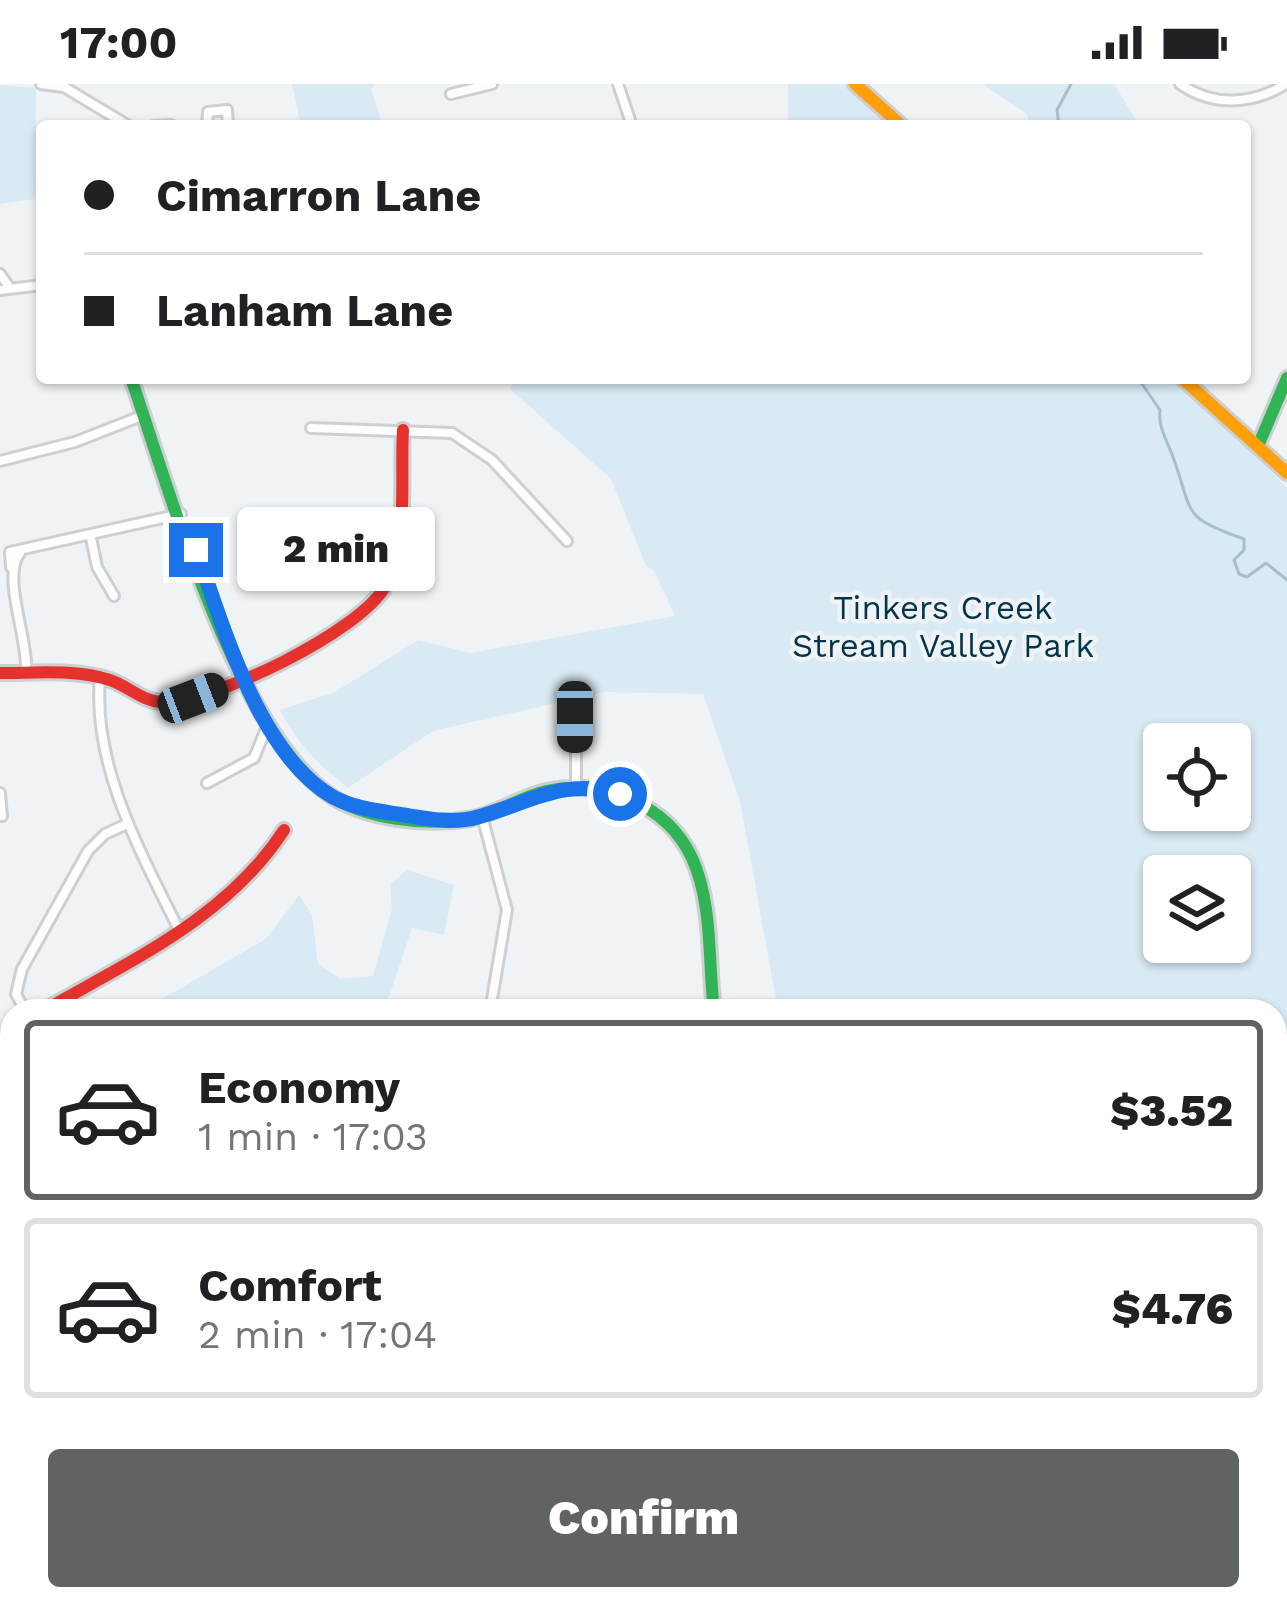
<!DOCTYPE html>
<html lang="en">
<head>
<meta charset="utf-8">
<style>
	body { margin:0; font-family:"Work Sans",sans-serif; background:#f6f6f6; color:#202124; height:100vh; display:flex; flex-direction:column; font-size:45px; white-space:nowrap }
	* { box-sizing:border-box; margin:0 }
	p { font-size:39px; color:#757577 }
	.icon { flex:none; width:66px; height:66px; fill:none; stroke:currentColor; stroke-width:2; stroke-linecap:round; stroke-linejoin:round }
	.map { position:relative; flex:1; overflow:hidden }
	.details { position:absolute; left:0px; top:915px; width:1287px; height:612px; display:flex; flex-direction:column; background:#fff; border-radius:36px 36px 0 0; box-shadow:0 3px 9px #0004 }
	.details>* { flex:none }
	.top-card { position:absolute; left:36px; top:36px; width:1215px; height:264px; border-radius:12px; box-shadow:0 3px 9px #0004; display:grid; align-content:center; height:264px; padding:0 48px; background:#fff }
	.fabs { position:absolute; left:1143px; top:639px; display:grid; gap:24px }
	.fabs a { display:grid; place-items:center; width:108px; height:108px; border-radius:12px; background:#fff; box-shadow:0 3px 9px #0004; font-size:60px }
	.end { position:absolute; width:54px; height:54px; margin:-27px; border:15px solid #1a73e8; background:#fff; box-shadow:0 0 0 6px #fff }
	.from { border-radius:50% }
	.bubble { position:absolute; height:84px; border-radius:12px; background:#fff; box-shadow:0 3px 9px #0004; font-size:39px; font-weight:800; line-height:84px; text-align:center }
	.car { position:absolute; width:36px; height:72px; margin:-36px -18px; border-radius:15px; box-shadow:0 0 9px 3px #0007; background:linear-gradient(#222 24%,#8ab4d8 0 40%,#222 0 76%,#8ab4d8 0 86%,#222 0) }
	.top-card b { display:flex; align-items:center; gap:42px; height:114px; font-size:45px }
	.top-card b+b { border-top:3px solid #e0e0e0 }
	.top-card i { width:30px; height:30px; background:#202124 }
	ul { padding:21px 0 0; list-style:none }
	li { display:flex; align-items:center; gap:36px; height:180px; margin:0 24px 18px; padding:0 24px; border:6px solid #e0e0e0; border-radius:12px }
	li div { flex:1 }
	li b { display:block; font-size:45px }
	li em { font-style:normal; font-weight:800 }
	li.selected { border-color:#606364 }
	li>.icon { width:108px; height:108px; stroke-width:1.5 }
	.cta { display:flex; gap:24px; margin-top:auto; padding:24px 48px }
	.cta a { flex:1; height:138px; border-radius:12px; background:#606364; color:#fff; font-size:48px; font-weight:800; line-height:138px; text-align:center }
	.status { display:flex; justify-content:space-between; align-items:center; height:84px; padding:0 60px; background:#fff; direction:ltr }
	.status svg { height:33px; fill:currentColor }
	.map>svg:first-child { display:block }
	.green { fill:#d9eaf4; fill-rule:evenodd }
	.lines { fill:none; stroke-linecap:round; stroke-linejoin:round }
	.stream { stroke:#a6bfce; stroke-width:3 }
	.street-casing { stroke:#cdcfd0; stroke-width:14 }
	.fast-casing { stroke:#cdcfd0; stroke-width:18 }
	.slow-casing { stroke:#cdcfd0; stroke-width:18 }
	.jam-casing { stroke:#cdcfd0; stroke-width:18 }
	.street { stroke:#fdfdfe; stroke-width:8 }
	.fast { stroke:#30b455; stroke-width:12 }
	.slow { stroke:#ff9f0a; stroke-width:12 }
	.jam { stroke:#e5322d; stroke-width:12 }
	.route { stroke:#1a73e8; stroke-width:15 }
	.labels { text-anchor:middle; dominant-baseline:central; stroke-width:9; stroke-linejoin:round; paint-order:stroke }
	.park-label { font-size:33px; fill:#02354a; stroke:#eff3f6 }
</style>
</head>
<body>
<div class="status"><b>17:00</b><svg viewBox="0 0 49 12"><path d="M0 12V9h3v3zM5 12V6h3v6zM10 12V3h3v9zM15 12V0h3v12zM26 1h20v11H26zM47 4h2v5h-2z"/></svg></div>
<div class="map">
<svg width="1287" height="1527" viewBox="0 0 1287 1527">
	<rect width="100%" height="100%" fill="#f0f3f5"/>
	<path class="green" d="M292,0h83l-4,5 12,37h-82z
		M850,0l49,42h-111v-42z
		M982,0h132l26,42h-111l-2,-12z
		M0,1l36,3 -1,111 -35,5z
		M514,294h666l107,110v1123h-776v-12h764v-588h-497l-38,-210 -37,-107 -99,-2 -171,39 -85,57c-29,-23 -51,-44 -68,-78l55,-18 83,-52 52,13 205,-37 -21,-46 -8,-4 -35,-87 -101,-90zM1164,660h66v66h-66zM1164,792h66v66h-66z
		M407,786l47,15 -10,50 -32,-7 -24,72 6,11h-253l125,-72 33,-44 13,20 6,49 23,15 32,-3 19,-67 -2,-25z
		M174,1515h240l-3,12h-198z"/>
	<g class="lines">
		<path class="stream" d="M1059,42l-2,-16 14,-26
			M1138,294l22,32c-2,18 7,30 13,47 21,57 7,60 71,82v11l-10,10 5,14 8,3 19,-14 21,17"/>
		<defs>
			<path id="street" d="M41,0l23,3 65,39
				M618,0l14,42
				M1180,0c33,23 72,21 106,0
				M451,10l41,-10
				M153,42l18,-1
				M207,42l1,-14 19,-2 1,16
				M0,190l10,14
				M0,206l42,-5
				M311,344l141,5 40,27 75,81
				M0,377l75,-19 69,-27
				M351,442l45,4
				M91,454l6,29 17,29
				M20,469c-19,24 9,86 6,121
				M11,483l-1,-15 171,-38
				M100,594c-8,87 41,175 78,250
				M576,633v69
				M207,699l47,-25 14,-34
				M0,709l2,23
				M482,732l25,94 -17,101
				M25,927l-9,-17 6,-25 66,-118 17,-17 22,-10
				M0,954l12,-7
				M0,1230l12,2
				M0,1287l12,-17
				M0,1331l12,5
				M0,1458l12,11
				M45,1515l6,12
				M467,1527v-12"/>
			<path id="fast" d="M131,294c38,110 103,348 197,416 36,26 99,32 141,25 28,-5 51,-22 77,-28 57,-12 121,13 146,67 21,46 16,104 22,153
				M1258,362l29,-68"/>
			<path id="slow" d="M855,0l47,42
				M1182,294l105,95"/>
			<path id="jam" d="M0,589c36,0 76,-4 110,7 18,6 32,21 51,22 51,2 201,-71 225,-117 23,-44 14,-107 17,-155
				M43,927c88,-51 184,-93 241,-181"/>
		</defs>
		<use href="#street" class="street-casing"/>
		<use href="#fast" class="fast-casing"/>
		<use href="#slow" class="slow-casing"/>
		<use href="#jam" class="jam-casing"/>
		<use href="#street" class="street"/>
		<use href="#fast" class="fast"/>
		<use href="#slow" class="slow"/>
		<use href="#jam" class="jam"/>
	</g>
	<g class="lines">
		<path class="route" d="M196,466c27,75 63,205 137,247 22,12 47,14 71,18 25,4 49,9 74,2 52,-14 85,-40 142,-23"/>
	</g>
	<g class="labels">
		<g class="park-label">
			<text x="943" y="523">Tinkers Creek<tspan x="943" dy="38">Stream Valley Park</tspan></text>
		</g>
	</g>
</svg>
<div class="fabs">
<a><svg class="icon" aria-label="locate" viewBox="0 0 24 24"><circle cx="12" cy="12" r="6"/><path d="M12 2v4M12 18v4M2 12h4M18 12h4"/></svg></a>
<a><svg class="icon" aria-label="layers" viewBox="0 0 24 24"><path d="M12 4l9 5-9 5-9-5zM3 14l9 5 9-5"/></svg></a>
</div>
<i class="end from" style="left:620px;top:710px"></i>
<i class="end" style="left:196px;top:466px"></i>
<div class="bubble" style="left:237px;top:423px;width:198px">2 min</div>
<i class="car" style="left:193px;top:614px;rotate:69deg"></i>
<i class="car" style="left:575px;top:633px;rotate:180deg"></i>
<div class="top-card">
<b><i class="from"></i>Cimarron Lane</b>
<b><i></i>Lanham Lane</b>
</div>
<section class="details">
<ul>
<li class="selected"><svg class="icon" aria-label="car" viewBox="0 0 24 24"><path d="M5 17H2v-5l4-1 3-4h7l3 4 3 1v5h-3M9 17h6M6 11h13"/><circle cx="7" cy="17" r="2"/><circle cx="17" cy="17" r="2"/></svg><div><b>Economy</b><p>1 min · 17:03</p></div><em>$3.52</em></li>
<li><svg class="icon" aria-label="car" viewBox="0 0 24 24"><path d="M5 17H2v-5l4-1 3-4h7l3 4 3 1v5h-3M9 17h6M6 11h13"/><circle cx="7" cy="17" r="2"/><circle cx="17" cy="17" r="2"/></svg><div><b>Comfort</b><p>2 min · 17:04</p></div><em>$4.76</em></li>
</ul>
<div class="cta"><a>Confirm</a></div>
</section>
</div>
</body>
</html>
